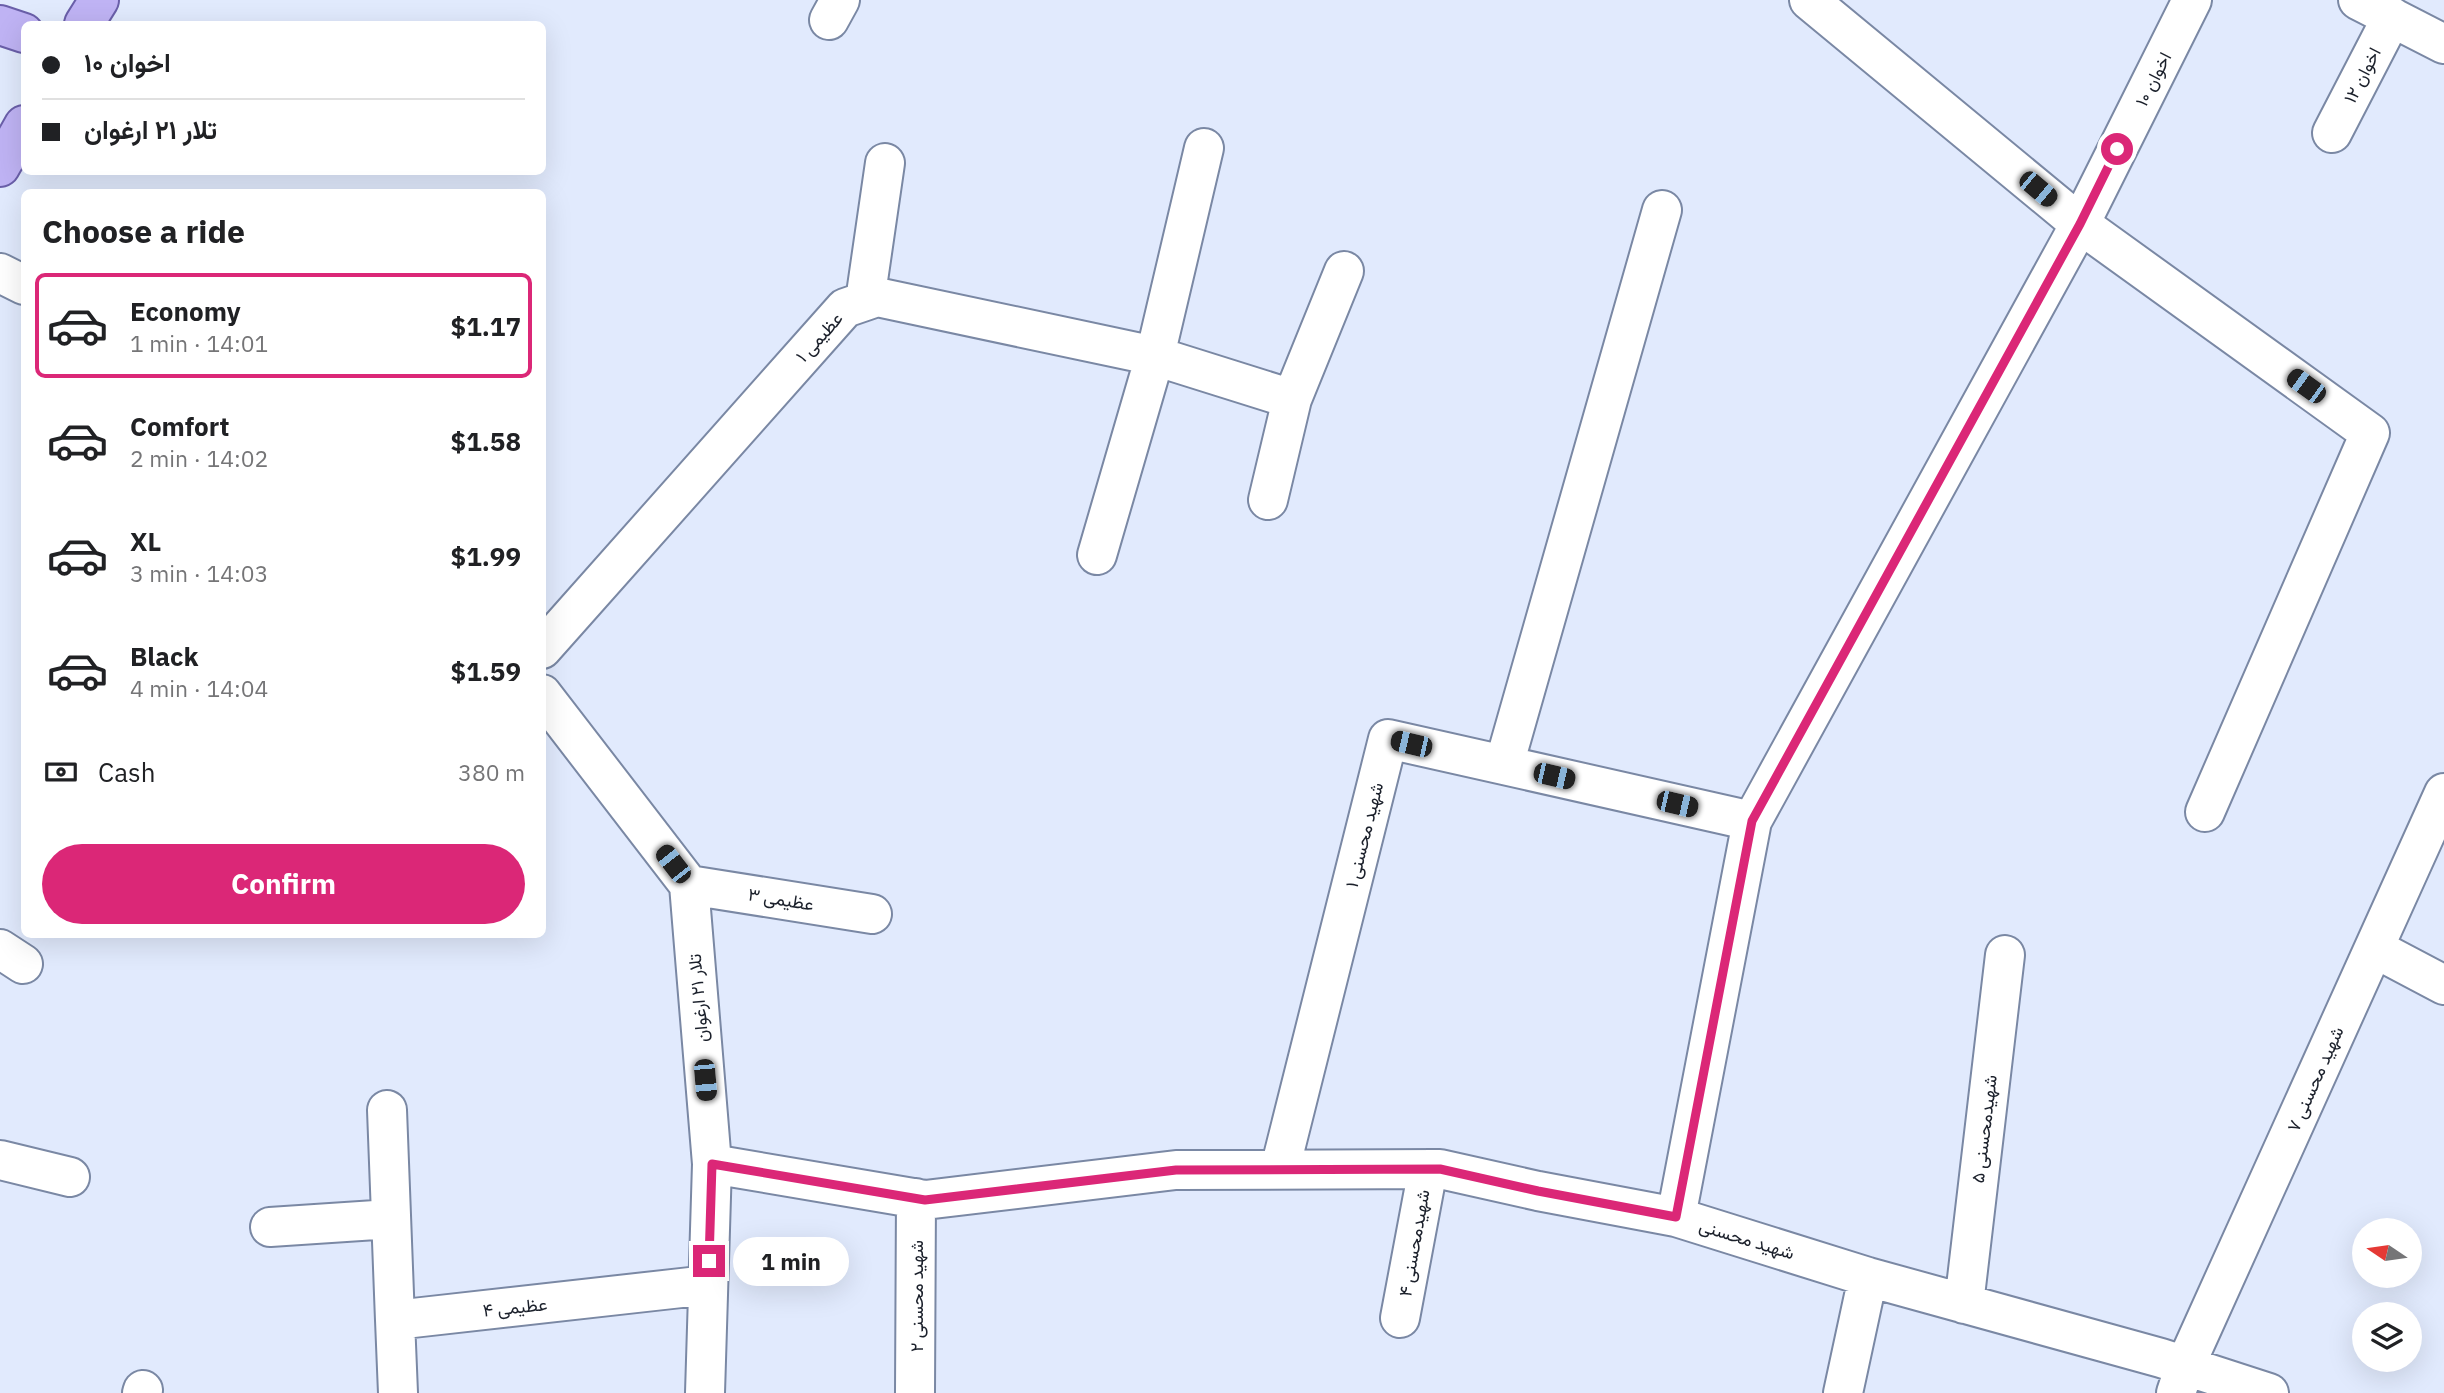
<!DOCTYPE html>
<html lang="en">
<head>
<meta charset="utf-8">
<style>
	body { margin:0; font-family:"IBM Plex Sans",Vazirmatn,sans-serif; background:#f6f6f6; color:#202124; height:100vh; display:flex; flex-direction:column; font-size:26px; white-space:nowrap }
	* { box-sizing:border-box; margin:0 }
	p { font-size:23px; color:#757577 }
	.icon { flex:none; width:38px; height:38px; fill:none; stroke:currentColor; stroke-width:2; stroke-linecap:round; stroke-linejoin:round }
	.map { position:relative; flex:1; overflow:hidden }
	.details { position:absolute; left:21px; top:189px; width:525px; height:749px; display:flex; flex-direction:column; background:#fff; border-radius:10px; box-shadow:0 7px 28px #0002 }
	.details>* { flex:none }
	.guide { position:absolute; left:21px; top:21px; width:525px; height:154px; border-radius:10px; box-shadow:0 7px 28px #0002; display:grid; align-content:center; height:154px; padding:0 21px; background:#fff }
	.needle { width:46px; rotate:283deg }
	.fabs { position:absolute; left:2352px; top:1218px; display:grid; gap:14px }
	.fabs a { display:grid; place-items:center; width:70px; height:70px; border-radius:50%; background:#fff; box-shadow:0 7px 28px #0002; font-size:35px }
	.end { position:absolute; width:32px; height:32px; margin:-16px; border:9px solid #db2777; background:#fff; box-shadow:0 0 0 4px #fff }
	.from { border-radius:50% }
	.bubble { position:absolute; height:49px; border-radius:24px; background:#fff; box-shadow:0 7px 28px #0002; font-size:23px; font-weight:700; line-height:49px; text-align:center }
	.car { position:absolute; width:21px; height:42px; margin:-21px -10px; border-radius:9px; box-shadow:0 0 5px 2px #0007; background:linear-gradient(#222 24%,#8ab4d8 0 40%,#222 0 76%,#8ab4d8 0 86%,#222 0) }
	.guide b { display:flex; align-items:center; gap:24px; height:66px; font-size:26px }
	.guide b+b { border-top:2px solid #e0e0e0 }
	.guide i { width:18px; height:18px; background:#202124 }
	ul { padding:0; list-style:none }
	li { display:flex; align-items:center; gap:21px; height:105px; margin:0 14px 10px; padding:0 7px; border:4px solid transparent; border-radius:10px }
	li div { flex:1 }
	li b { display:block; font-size:26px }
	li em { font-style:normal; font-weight:700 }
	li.current { border-color:#db2777 }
	li>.icon { width:63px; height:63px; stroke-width:1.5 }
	h2 { padding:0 21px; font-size:32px; line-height:84px }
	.pay { display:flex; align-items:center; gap:18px; height:77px; padding:0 21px; font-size:26px }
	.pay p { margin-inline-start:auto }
	.button { display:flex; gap:14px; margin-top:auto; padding:14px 21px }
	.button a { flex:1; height:80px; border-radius:42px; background:#db2777; color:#fff; font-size:28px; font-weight:700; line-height:80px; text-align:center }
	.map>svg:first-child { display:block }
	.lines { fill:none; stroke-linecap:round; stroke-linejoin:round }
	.minor-casing { stroke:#7a88a4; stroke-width:42 }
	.major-casing { stroke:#6a5fa9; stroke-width:42 }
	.minor { stroke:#fff; stroke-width:38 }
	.major { stroke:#bfb3f4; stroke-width:38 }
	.route { stroke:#db2777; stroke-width:9 }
	.labels { text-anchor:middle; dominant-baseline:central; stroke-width:7; stroke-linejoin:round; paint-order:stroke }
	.street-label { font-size:18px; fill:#1b202b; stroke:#fff }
</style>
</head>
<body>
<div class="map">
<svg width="2444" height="1393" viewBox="0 0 2444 1393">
	<rect width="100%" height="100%" fill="#e1eafd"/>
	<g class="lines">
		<defs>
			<path id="minor" d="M1809,0l271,224 290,209 -165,379
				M2358,0l86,44
				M829,20l11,-20
				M2332,133l60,-116
				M0,273l24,12
				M865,301l20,-138
				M1268,500l24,-101 52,-128
				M1097,555l58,-199 49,-208
				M542,649l303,-341 32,-11 278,59 137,43
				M542,694l147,191 23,279 -7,229
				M1504,765l158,-555
				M689,885l183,29
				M2374,948l70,37
				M0,949l23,15
				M387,1110l8,210
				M0,1160l70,17
				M712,1164l213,36 251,-30 264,-1 98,22 138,26 192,60 293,81 108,35
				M1280,1169l108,-430 364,82
				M1676,1217l76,-396 328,-597 112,-224
				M270,1227l121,-8
				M1964,1304l41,-349
				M1400,1318l28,-149
				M142,1393l1,-3
				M398,1393l-3,-73 313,-35
				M915,1393l1,-195
				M1843,1393l25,-116
				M2176,1393l9,-27 259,-573"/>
			<path id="major" d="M84,24l15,-24
				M0,25l24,8
				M0,167l24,-42"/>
		</defs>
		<use href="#minor" class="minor-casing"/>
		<use href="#major" class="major-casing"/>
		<use href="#minor" class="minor"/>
		<use href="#major" class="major"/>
	</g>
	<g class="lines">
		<path class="route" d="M709,1261l3,-97 213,36 251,-30 264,-1 98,22 138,26 76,-396 328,-597 37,-75"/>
	</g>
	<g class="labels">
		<g class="street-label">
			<text transform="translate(2362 75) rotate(-63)">اخوان ۱۲</text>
			<text transform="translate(2153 79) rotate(-63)">اخوان ۱۰</text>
			<text transform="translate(819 337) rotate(-48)">عظیمی ۱</text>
			<text transform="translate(1364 835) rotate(-76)">شهید محسنی ۱</text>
			<text transform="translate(781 899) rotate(9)">عظیمی ۳</text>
			<text transform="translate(698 998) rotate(-95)">تلار ۲۱ ارغوان</text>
			<text transform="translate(2315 1079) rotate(-66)">شهید محسنی ۷</text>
			<text transform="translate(1984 1129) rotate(-83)">شهیدمحسنی ۵</text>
			<text transform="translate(1747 1239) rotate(17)">شهید محسنی</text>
			<text transform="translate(1414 1243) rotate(-80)">شهیدمحسنی ۴</text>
			<text transform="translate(916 1296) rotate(-90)">شهید محسنی ۲</text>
			<text transform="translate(515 1307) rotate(-6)">عظیمی ۴</text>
		</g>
	</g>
</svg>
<div class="fabs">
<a><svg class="needle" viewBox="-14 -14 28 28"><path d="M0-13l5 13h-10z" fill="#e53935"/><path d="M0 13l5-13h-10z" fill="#757577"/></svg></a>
<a><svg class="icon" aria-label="layers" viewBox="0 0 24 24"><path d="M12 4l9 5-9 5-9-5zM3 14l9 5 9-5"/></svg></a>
</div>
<i class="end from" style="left:2117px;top:149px"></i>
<i class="end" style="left:709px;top:1261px"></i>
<div class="bubble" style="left:733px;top:1237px;width:116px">1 min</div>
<i class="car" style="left:2038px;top:189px;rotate:130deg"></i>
<i class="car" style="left:2306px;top:386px;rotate:306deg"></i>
<i class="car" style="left:1411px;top:744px;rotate:283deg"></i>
<i class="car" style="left:1554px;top:776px;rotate:103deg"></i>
<i class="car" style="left:1677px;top:804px;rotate:103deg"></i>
<i class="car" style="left:673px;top:864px;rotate:322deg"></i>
<i class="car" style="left:705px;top:1080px;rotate:175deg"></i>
<div class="guide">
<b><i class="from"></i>اخوان ۱۰</b>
<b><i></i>تلار ۲۱ ارغوان</b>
</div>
<section class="details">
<h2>Choose a ride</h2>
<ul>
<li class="current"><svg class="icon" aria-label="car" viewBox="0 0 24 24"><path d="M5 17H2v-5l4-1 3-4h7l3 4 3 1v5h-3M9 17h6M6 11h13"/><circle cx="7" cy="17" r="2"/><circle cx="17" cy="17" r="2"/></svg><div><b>Economy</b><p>1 min · 14:01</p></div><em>$1.17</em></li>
<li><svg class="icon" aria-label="car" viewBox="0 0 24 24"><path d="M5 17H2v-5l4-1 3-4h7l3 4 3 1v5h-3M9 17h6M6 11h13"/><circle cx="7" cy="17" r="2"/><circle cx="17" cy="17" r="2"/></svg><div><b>Comfort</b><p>2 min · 14:02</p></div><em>$1.58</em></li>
<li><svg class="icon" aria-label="car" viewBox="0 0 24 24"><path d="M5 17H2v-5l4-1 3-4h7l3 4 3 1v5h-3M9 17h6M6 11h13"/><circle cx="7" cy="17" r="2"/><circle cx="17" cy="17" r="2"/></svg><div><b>XL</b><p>3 min · 14:03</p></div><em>$1.99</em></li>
<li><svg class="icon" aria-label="car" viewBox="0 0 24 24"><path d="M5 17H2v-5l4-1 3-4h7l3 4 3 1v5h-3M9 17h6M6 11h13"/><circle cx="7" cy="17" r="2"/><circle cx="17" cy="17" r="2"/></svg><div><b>Black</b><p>4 min · 14:04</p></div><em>$1.59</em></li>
</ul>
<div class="pay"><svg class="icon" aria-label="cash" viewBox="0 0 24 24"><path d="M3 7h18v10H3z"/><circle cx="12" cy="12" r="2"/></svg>Cash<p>380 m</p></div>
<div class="button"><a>Confirm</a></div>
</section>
</div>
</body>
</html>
